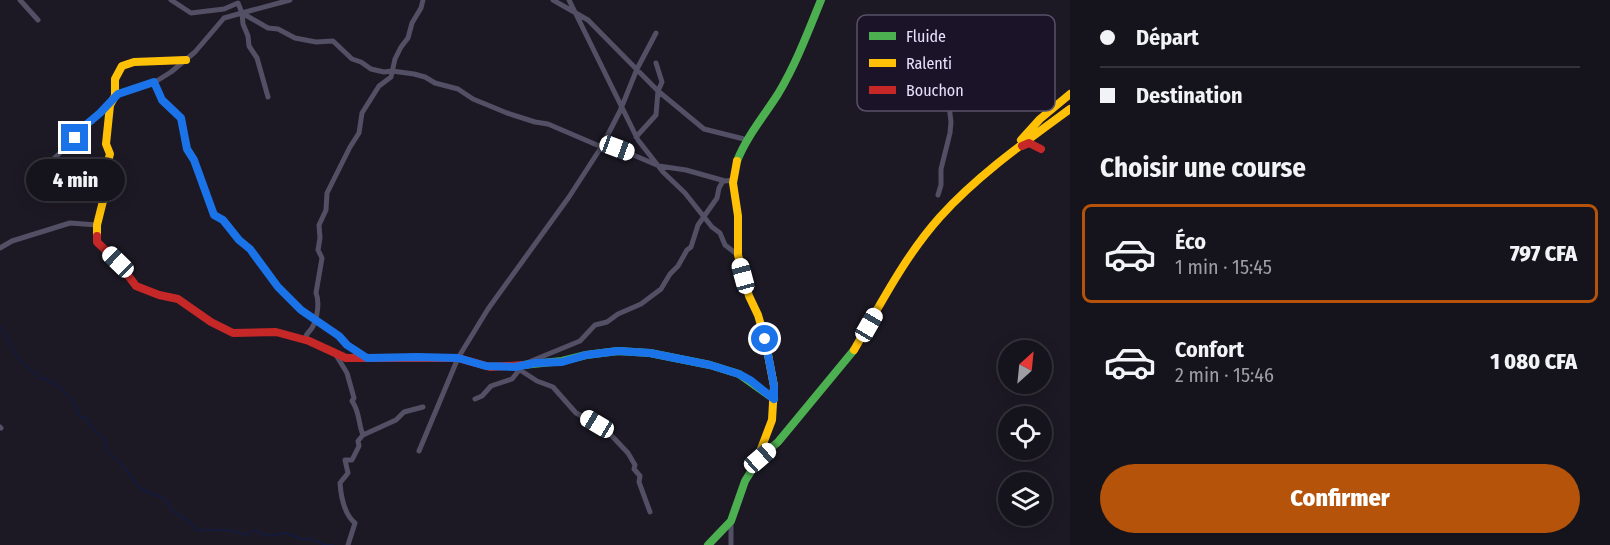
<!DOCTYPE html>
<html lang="fr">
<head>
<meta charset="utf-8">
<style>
	body { margin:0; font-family:"Fira Sans Condensed",sans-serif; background:#1e1c24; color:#f1f3f6; height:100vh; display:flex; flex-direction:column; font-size:22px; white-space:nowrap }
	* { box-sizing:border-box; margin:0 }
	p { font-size:20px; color:#9d9ea3 }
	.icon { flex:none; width:33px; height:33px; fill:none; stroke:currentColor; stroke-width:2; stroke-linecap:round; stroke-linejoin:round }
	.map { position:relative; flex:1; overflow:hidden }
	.side { display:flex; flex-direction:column; background:#15131b; width:540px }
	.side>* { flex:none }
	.hud { display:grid; align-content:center; height:132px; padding:0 30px; background:#15131b }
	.needle { width:39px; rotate:27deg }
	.fabs { position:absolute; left:998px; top:340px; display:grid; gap:12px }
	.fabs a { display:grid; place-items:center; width:54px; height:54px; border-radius:50%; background:#15131b; box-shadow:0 3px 15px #0003,0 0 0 2px #34323a; font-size:30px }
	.end { position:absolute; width:27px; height:27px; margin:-14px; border:8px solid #1a73e8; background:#fff; box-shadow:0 0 0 3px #fff }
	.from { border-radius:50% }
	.bubble { position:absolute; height:42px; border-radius:21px; background:#15131b; box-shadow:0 3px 15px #0003,0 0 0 2px #34323a; font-size:20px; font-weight:800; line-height:42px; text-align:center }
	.car { position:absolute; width:18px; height:36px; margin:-18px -9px; border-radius:8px; box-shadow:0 0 4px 2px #0007; background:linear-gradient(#fff 24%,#345 0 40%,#fff 0 76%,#345 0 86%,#fff 0) }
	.hud b { display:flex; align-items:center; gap:21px; height:57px; font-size:22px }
	.hud b+b { border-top:2px solid #34323a }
	.hud i { width:15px; height:15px; background:#f1f3f6 }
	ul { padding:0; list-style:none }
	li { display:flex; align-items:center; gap:18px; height:99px; margin:0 12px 9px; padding:0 18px; border:3px solid transparent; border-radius:9px }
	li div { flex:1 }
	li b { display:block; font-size:22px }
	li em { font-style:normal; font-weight:800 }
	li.selected { border-color:#b45309 }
	li>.icon { width:54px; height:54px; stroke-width:1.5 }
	h2 { padding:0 30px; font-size:27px; line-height:72px }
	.cta { display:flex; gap:12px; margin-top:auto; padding:12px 30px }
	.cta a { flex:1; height:69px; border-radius:36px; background:#b45309; color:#fff; font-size:24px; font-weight:800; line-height:69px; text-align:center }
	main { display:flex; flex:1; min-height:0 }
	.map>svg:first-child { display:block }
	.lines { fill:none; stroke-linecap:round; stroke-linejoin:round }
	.stream { stroke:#121b41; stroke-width:1.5 }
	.street { stroke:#534f64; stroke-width:5 }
	.fast { stroke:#4caf50; stroke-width:8 }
	.slow { stroke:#ffc107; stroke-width:8 }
	.jam { stroke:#c62828; stroke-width:8 }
	.route { stroke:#1a73e8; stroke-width:8 }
	.key { fill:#1b1429; stroke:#585168; stroke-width:1.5 }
	.key-label { font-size:16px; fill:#e7dffc }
</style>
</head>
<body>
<main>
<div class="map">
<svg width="1070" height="545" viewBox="0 0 1070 545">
	<rect width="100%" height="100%" fill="#1c1924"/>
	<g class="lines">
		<path class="stream" d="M0,326l19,34 23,19 2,-1c17,8 30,19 35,38l7,2 8,12 10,8 3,13 12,10 22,28 24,10 8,12 14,9 10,10h31l20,5 7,-5 11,6 21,-3 14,6h10l14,6h9"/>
		<path class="street" d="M20,0l18,20
			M290,0l-48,13 26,15 10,1 17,9 21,4 17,-1 19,18 9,3 10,7 13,3 8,-1 22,3 11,3 10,6 23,6 15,10 34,14 28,9 13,2 49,21 20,3 42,18 27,4 39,11 9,-1
			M553,0l35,20 70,71 46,38 44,11
			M569,0l69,140 25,32 22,21 27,34 8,6 5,12 13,10
			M242,13l1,11 5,12 1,10 8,12 11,39
			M936,66l3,8 7,7 5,41 -1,11 -9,36v16l-3,10
			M155,82l7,18 19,18 5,28 7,14 21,55 9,6 16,19 11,9 28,38 23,23 38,26 8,9 18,12
			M636,137l20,-22 2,-24 4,-9 -6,-19
			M51,161l20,-18 10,-14 19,-16 18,-19 37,-12 16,-10 24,-20 29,-34 18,-5 -4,-10 -14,6 -33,4 -20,-13
			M0,248l12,-7 58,-18 27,2
			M309,341l-3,-5c1,-3 4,-5 6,-8 5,-8 8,-26 4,-35l6,-35 -4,-8 2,-12 -1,-13 7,-15 1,-17 23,-46 9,-14 3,-20 17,-27 12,-9 4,-18 6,-12 7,-9 4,-15 9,-15 2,-8
			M336,355l11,18 7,25 -2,3c8,11 6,22 11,34l-5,6 1,5 -7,14h-7l3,13 -8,10c1,14 4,31 15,40l-7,22
			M520,370l17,11 16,6 23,26 21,11 8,8 5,2 18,19 7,12 -1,4 6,7 -1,6 11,30
			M475,399l7,-3 9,-10 21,-7 12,-15 56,-23 15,-16 12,-3 11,-8 23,-10 20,-15 9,-15 8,-8 9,-16 4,-3 7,-22 19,-27 2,-10 4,-7
			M0,427l1,1
			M363,435l33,-15 8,-8 19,-5
			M419,451l39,-93 30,-49 81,-112 33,-51 18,-35 17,-42 19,-36
			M731,545v-24"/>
		<path class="fast" d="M737,161c10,-25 27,-45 41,-67 18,-30 30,-62 43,-94
			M523,365l39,-4 24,-6 32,-4 32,2 60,12 29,9 35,25
			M708,545l23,-24 14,-40 15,-24 18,-15 76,-92"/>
		<path class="slow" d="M1021,140l19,-21 30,-25
			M737,161l-4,22 5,33v39l11,41 9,19 7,24 9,47 -2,34 -11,29 -1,8
			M97,236v-11l7,-28 -2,-13 8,-30 -4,-10 4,-39 5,-9v-17l7,-13 12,-4 52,-2
			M854,350c26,-45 51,-94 86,-133 38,-42 85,-75 130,-108"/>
		<path class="jam" d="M1022,146l7,-3 12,6
			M97,236v6l21,20 18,24 23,9 19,4 33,23 22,11 43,-1 33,9 37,17h112l32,9 33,-2"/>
	</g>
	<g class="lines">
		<path class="route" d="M75,138l6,-9 19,-16 18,-19 36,-12 8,18 19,18 6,31 7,11 20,55 9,5 16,20 11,9 28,38 23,23 38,26 8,9 20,13 50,-1 41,1 28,8 29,1 20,-4 27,-1 24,-7 32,-4 32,2 60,12 29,9 11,6 24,19v-13l-9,-47"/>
	</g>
	<rect x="857" y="15" width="198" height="96" rx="9" class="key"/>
	<rect x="869" y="32" width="27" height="8" fill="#4caf50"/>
	<rect x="869" y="59" width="27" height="8" fill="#ffc107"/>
	<rect x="869" y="86" width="27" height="8" fill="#c62828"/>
	<g class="key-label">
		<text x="906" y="42">Fluide</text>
		<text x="906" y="69">Ralenti</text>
		<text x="906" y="96">Bouchon</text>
	</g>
</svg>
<div class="fabs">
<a><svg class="needle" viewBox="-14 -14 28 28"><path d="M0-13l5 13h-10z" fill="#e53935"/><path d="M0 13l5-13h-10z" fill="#9d9ea3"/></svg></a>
<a><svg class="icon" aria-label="locate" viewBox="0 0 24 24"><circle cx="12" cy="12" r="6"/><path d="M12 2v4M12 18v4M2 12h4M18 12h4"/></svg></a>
<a><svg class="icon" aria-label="layers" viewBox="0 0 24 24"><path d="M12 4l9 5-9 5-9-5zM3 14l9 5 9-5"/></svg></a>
</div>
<i class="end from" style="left:765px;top:339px"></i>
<i class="end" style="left:75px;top:138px"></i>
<div class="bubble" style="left:26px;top:159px;width:99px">4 min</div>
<i class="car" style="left:617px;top:148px;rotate:110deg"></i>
<i class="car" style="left:118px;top:262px;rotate:314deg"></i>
<i class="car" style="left:743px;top:276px;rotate:345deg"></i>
<i class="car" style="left:869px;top:325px;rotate:30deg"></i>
<i class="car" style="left:597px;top:424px;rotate:301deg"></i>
<i class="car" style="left:760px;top:458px;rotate:49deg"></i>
</div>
<section class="side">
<div class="hud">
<b><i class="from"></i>Départ</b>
<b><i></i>Destination</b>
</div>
<h2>Choisir une course</h2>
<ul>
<li class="selected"><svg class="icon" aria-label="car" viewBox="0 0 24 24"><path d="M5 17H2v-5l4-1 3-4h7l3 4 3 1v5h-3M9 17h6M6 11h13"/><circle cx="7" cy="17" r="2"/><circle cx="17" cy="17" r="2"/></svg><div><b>Éco</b><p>1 min · 15:45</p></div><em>797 CFA</em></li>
<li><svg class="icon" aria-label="car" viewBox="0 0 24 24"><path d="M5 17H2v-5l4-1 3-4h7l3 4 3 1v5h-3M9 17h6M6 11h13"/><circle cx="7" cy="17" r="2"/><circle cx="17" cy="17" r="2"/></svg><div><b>Confort</b><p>2 min · 15:46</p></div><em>1 080 CFA</em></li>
</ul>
<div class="cta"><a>Confirmer</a></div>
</section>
</main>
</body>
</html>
